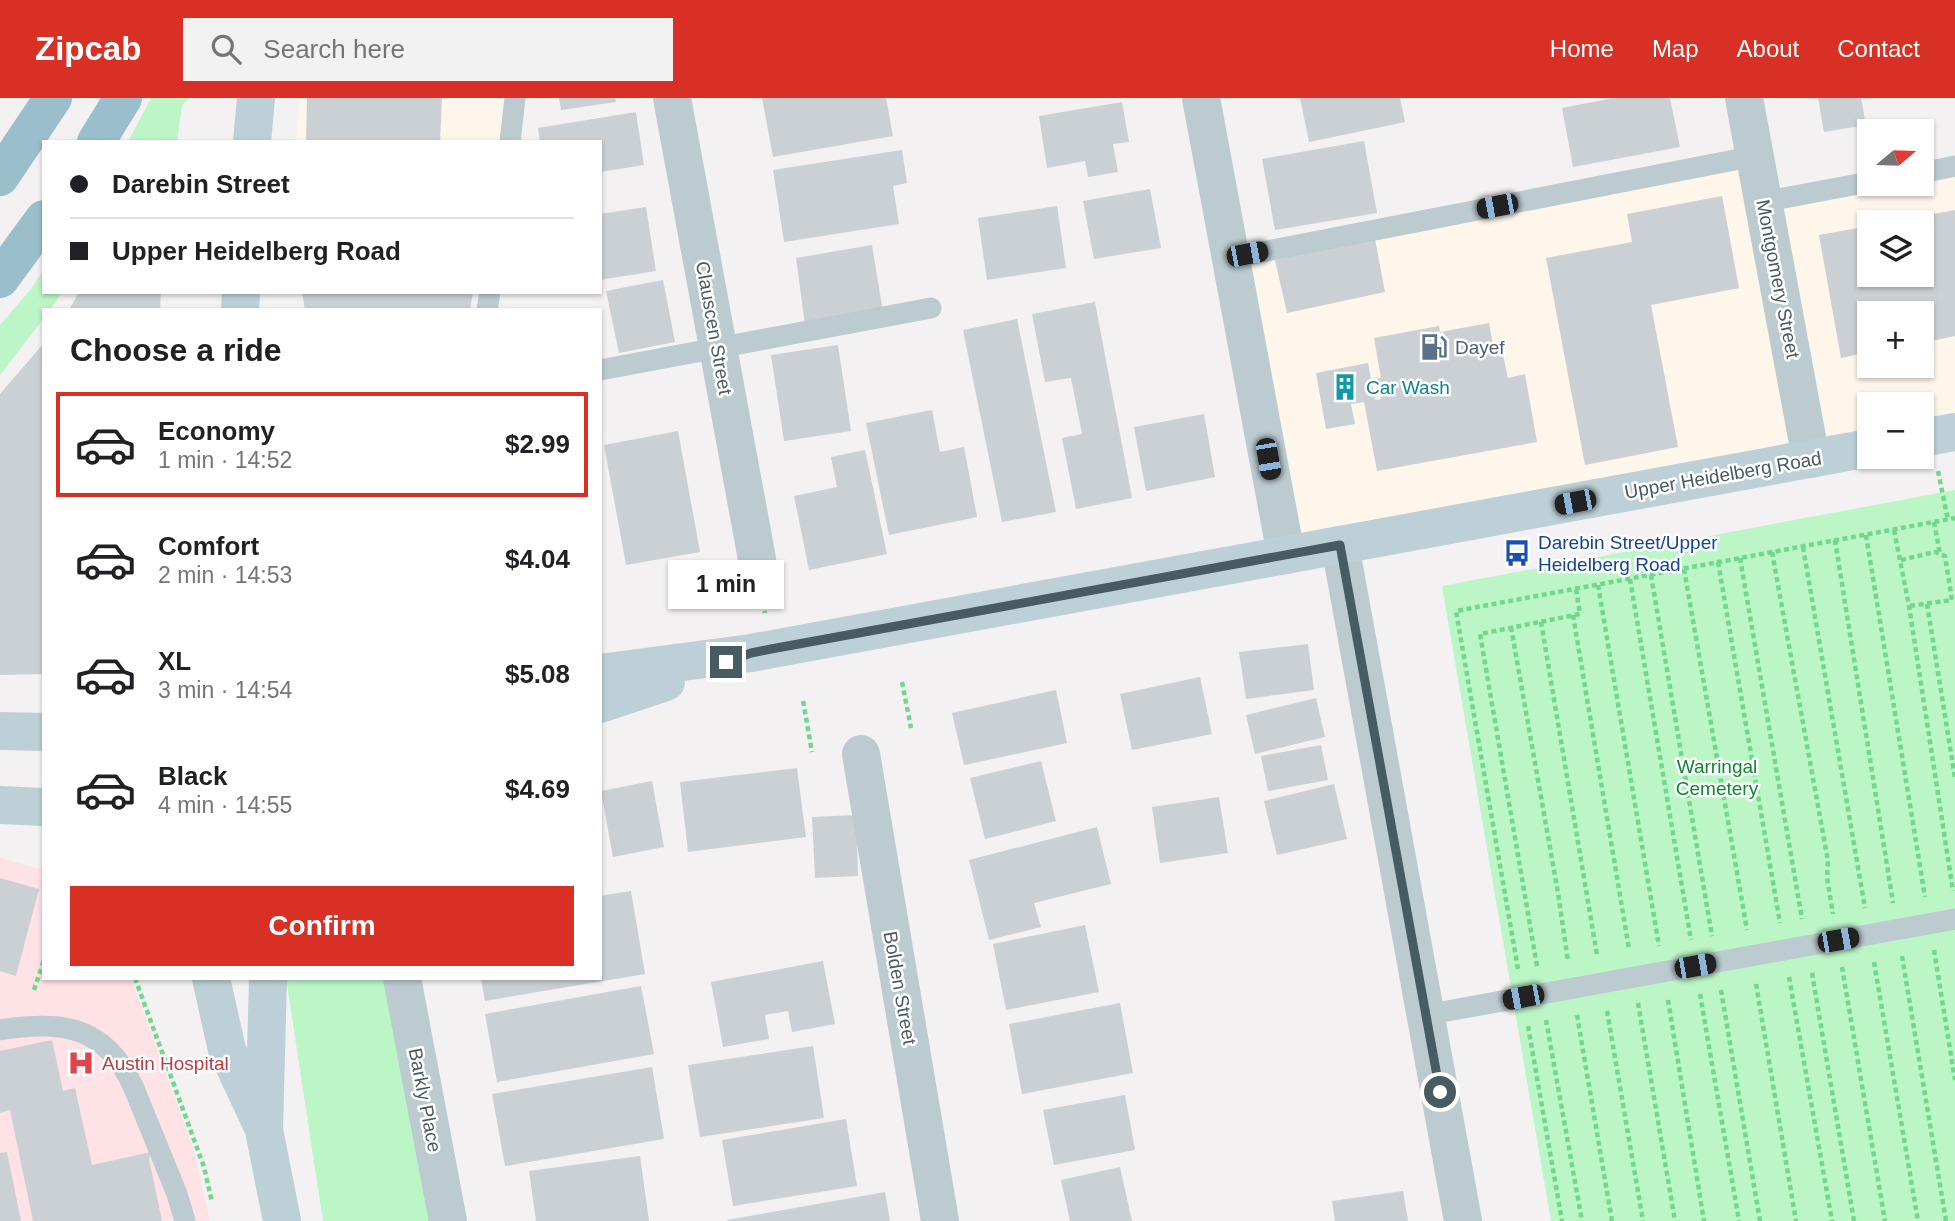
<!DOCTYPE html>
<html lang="en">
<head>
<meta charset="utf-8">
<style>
	body { margin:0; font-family:Arial,sans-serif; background:#f2f2f2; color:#202124; height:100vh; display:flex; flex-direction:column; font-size:26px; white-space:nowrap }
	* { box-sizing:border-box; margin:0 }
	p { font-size:23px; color:#757577 }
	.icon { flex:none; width:38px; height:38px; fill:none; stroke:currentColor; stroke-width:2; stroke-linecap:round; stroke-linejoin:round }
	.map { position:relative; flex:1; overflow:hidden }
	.details { position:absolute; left:42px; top:210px; width:560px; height:672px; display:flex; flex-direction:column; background:#fff; border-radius:0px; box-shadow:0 2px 5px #0004 }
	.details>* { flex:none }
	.top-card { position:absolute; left:42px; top:42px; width:560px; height:154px; border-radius:0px; box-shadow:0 2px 5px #0004; display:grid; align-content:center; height:154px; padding:0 28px; background:#fff }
	.needle { width:46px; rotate:71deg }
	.buttons { position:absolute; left:1857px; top:21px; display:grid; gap:14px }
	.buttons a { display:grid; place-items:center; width:77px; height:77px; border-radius:0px; background:#fff; box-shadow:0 2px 5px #0004; font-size:35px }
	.end { position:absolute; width:32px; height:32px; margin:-16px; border:9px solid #475b62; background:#fff; box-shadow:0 0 0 4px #fff }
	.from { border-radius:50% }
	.bubble { position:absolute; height:49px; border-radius:0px; background:#fff; box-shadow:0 2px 5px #0004; font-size:23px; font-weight:700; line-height:49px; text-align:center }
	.car { position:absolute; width:21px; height:42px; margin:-21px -10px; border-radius:9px; box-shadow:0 0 5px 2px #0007; background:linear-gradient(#222 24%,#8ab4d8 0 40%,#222 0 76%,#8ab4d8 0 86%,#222 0) }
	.top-card b { display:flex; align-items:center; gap:24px; height:66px; font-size:26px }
	.top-card b+b { border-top:2px solid #e0e0e0 }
	.top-card i { width:18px; height:18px; background:#202124 }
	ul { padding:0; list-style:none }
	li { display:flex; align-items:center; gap:21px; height:105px; margin:0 14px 10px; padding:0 14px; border:4px solid transparent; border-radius:0px }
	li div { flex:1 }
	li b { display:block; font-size:26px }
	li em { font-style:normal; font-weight:700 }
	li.selected { border-color:#d93025 }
	li>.icon { width:63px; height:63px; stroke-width:1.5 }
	h2 { padding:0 28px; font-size:32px; line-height:84px }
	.button { display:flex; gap:14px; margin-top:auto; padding:14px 28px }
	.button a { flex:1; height:80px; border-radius:0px; background:#d93025; color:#fff; font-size:28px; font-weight:700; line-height:80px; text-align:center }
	header { display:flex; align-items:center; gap:42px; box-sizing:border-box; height:98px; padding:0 35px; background:#d93025; color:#fff }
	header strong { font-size:33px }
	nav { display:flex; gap:38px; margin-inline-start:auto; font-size:24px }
	.search { width:490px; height:63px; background:#f2f2f2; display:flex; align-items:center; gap:18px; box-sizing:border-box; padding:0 24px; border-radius:0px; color:#757577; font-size:26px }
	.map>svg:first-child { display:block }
	.commercial { fill:#fef5eb; fill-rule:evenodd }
	.medical { fill:#fee2e5 }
	.green { fill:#bcf5c6 }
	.building { fill:#cbd0d4 }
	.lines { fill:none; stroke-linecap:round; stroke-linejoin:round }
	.path { stroke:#70d88e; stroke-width:4.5; stroke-dasharray:5 3.5; stroke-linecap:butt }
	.service { stroke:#bbcbd0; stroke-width:21 }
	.minor { stroke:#bbcbd0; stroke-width:38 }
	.secondary { stroke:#bdcfd7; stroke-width:38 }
	.trunk { stroke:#9abecc; stroke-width:38 }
	.route { stroke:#475b62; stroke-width:9 }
	.labels { text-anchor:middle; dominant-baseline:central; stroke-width:5; stroke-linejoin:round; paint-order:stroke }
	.street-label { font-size:19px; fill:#475b62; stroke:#fff }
	.service-label { font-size:19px; fill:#4e5e75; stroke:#fff; text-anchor:start }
	.culture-label { font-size:19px; fill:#0d838f; stroke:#fff; text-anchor:start }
	.transit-label { font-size:19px; fill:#164399; stroke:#fff; text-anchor:start }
	.park-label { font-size:19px; fill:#0c892f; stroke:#fff }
	.health-label { font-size:19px; fill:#be3a42; stroke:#fff; text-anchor:start }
</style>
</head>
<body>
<header>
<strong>Zipcab</strong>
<div class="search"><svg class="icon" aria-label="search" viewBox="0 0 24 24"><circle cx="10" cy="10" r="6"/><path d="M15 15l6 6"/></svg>Search here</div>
<nav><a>Home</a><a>Map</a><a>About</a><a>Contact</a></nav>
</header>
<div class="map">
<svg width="1955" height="1123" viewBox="0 0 1955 1123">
	<rect width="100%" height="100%" fill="#f4f1f2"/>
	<path class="commercial" d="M300,0h209l-5,44h-208z
		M1755,58l8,45 106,-17h53v-11l33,-7v266l-33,6v-34h-53v44l-583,107 -55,-297zM1869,124h53v53h-53zM1869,215h53v53h-53z"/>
	<path class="medical" d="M0,760l44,12v108h87l62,169 17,74h-210z"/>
	<path class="green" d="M151,0h39l-8,7 -5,37h-49z
		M44,171v23h18l-12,18h-6v8l-44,57v-50l31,-36z
		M1955,392v731h-404l-109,-635z
		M286,880h105l46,243h-114z"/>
	<path class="building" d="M307,0h135l-2,44h-134z
		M559,0h56l1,4 -55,8z
		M762,0h124l7,38 -120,21z
		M1300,0h100l5,24 -96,20z
		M1613,0h57l10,49 -107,20 -11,-59z
		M1818,0h43l5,27 -42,7z
		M1122,4l7,40 -16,2 5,28 -30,5 -3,-16 -38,7 -8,-52z
		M636,14l8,53 -44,7v-30h-60l-2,-14z
		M1364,43l13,72 -102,17 -13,-71z
		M902,52l5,33 -14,3 6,38 -115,18 -11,-72z
		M1150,91l11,59 -67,11 -11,-58z
		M1722,98l17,92 -88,17 27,142 -93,18 -39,-207 86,-16 -5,-28z
		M1057,108l9,62 -79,12 -9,-62z
		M646,109l10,64 -56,9v-66z
		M1955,112v126l-33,7v-30h-53v39l-28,6 -22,-123 50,-9v49h53v-53l-26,-1z
		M1375,141l10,53 -98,21 -12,-53z
		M872,147l11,67 -78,13 -9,-67z
		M663,182l12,62 -56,11 -13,-62z
		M79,194h82l-1,18h-91z
		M302,194h171l-3,18h-165z
		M1095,204l37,196 -56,11 -14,-71 20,-4 -11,-56 -26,4 -13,-68z
		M1017,221l39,193 -54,10 -39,-192z
		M1489,225l6,33 8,-1 5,23 17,-4 12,68 -160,29 -13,-69 -13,2 4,20 -29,5 -10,-56 52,-10 7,37 6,-1 -4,-21h4l-7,-40 65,-12 1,6z
		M44,245v331l-44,1v-281z
		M838,247l13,86 -67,10 -13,-86z
		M932,312l8,42 24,-5 13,70 -88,18 -23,-112z
		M1204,316l11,63 -69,14 -12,-64z
		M678,333l22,121 -74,13 -22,-120z
		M865,352l22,104 -78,16 -15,-74 43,-9 -6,-30z
		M1308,546l6,46 -68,9 -7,-47z
		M1200,579l12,57 -80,16 -12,-56z
		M1056,592l11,53 -103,22 -12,-52z
		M1316,600l9,39 -70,17 -9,-39z
		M1321,647l7,35 -60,11 -7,-35z
		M1041,663l15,60 -71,18 -15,-61z
		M797,670l9,69 -118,15 -8,-70z
		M652,683l12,66 -51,10 -12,-66z
		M1334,686l13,55 -70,16 -13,-54z
		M1219,699l9,56 -68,10 -8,-56z
		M856,717l2,61 -43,2 -3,-61z
		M1097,729l14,57 -77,19 7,24 -52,13 -20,-80z
		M0,780l39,11 -23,87 -16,-5z
		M631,793l14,83 -160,27 -4,-23h119v-82z
		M1085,827l14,67 -93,18 -13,-66z
		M823,863l12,63 -43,8 -4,-21 -23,4 4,24 -46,8 -12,-65z
		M641,888l13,68 -157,28 -12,-68z
		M1120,905l13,70 -111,21 -13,-70z
		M52,942l11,51 12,-3 17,77 59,-13 -2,7 13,62h-129l-23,-111 -10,3v-62z
		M813,948l11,72 -124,19 -12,-72z
		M652,969l12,72 -159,27 -13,-72z
		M1125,997l10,55 -81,15 -11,-55z
		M846,1021l11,67 -124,20 -11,-66z
		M7,1054l14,69h-21v-68z
		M640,1058l9,65h-113l-7,-50z
		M1120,1069l12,54h-62l-9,-41z
		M1403,1093l5,30h-73l-3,-20z
		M885,1094l5,29h-163v-1z"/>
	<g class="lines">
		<path class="path" d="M1938,373l10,49
			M1934,424l6,32
			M1894,432l15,76 44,285
			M1866,437l59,362
			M1835,442l58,363
			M1803,449l62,361
			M1772,454l56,309 -1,17 6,36
			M1740,460l62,361
			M1901,462l34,-8 10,4 7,44 -43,6
			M1718,464l62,361
			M1684,471l63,361
			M1651,477l61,361
			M1630,481l61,361
			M1598,487l61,361
			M762,496l3,19
			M1927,506l28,174
			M1573,517l56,334
			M1541,524l56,333
			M1511,529l47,266 10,68
			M902,584l9,46
			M803,603l9,51
			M1934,852l21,130
			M1902,858l44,265
			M1874,864l44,259
			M1537,868l-57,-332 100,-20 -4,-25
			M1842,869l43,254
			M1518,871l-62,-358 499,-93
			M1812,875l42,248
			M1789,879l43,244
			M135,880l69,189 8,35
			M1756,886l40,237
			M34,892l10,-30
			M1721,892l39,231
			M1700,896l39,227
			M1668,902l36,221
			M1638,905l37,218
			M1607,913l36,210
			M1577,917l35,206
			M1546,922l36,201
			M1528,928l34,195"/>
		<path class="service" d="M510,44l5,-44
			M1922,75l33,-7
			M1763,104l106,-20
			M1231,160l524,-102
			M487,212l3,-18
			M600,272l331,-62
			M1425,917l530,-96
			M0,932c60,-10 105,-5 133,56l44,108 8,27"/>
		<path class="minor" d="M672,0l85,461
			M1201,0l85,457
			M1744,0l67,361
			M1340,447l123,676
			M861,656l79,467
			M402,880l46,243"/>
		<path class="secondary" d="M252,44l4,-44
			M240,212l1,-18
			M1922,340l33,-6
			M600,575l151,-20 1118,-205
			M600,606l66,-22
			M0,633l44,1
			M0,707l44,2
			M211,880l16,72 35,75
			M268,880l-4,152 18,91"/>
		<path class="trunk" d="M96,44l27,-44
			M0,79l53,-79
			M0,181l44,-60"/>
	</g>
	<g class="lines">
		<path class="route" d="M726,564l25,-9 20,-4 569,-104 100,547"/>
	</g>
	<defs>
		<symbol id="fuel-bare" viewBox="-9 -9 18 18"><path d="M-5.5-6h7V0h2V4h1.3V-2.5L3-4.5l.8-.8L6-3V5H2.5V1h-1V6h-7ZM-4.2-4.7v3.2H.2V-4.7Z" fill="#5c6f8a" stroke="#fff" stroke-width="2.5" paint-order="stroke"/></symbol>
		<symbol id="building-bare" viewBox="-9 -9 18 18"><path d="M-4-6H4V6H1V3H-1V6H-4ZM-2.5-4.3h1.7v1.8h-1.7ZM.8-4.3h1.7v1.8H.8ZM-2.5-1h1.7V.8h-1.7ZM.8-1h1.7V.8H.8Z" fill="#0f9aa8" stroke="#fff" stroke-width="2.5" paint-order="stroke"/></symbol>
		<symbol id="bus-bare" viewBox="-9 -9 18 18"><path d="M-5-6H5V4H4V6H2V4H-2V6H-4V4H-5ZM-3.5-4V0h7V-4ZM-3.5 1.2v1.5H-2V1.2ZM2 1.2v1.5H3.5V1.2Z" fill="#1a4fb4" stroke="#fff" stroke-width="2.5" paint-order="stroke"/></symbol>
		<symbol id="hospital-bare" viewBox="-9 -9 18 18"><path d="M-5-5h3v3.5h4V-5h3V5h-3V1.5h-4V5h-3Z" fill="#e0444e" stroke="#fff" stroke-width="2.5" paint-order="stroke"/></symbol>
	</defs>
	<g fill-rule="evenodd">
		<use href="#fuel-bare" x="1415" y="230" width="38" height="38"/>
		<use href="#building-bare" x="1326" y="270" width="38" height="38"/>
		<use href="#bus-bare" x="1498" y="436" width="38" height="38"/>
		<use href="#hospital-bare" x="62" y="946" width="38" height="38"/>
	</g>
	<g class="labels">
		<g class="street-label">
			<text transform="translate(1778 181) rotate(79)">Montgomery Street</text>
			<text transform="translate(714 230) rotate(80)">Clauscen Street</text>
			<text transform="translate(1723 377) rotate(-10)">Upper Heidelberg Road</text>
			<text transform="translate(900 890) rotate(80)">Bolden Street</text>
			<text transform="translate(425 1002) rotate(79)">Barkly Place</text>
		</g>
		<g class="service-label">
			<text x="1455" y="249">Dayef</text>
		</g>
		<g class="culture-label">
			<text x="1366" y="289">Car Wash</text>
		</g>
		<g class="transit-label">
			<text x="1538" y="444">Darebin Street/Upper<tspan x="1538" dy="22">Heidelberg Road</tspan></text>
		</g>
		<g class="park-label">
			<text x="1717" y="668">Warringal<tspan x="1717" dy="22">Cemetery</tspan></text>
		</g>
		<g class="health-label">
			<text x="102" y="965">Austin Hospital</text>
		</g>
	</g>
</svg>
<div class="buttons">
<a><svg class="needle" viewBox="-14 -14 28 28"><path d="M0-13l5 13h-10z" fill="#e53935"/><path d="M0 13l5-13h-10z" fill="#757577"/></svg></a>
<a><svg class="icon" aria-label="layers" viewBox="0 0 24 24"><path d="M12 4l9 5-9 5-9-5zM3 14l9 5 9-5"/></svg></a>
<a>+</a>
<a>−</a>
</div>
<i class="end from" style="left:1440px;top:994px"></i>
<i class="end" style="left:726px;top:564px"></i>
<div class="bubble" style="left:668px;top:462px;width:116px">1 min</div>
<i class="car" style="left:1497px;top:108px;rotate:259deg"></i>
<i class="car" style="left:1247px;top:156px;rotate:79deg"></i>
<i class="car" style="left:1268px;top:361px;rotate:170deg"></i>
<i class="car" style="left:1575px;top:404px;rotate:259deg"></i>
<i class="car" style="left:1838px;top:842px;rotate:80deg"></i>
<i class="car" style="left:1695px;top:868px;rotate:80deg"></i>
<i class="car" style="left:1523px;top:899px;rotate:259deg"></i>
<div class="top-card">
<b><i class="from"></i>Darebin Street</b>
<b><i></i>Upper Heidelberg Road</b>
</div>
<section class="details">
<h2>Choose a ride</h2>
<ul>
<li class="selected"><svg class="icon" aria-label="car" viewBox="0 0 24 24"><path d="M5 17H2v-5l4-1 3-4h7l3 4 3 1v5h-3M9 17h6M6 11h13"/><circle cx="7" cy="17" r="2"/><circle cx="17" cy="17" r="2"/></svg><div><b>Economy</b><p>1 min · 14:52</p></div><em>$2.99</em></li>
<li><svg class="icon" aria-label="car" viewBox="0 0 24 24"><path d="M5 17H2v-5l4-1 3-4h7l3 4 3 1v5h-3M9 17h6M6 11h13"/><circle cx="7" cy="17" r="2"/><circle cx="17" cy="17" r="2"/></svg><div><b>Comfort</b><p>2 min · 14:53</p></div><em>$4.04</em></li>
<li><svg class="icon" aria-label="car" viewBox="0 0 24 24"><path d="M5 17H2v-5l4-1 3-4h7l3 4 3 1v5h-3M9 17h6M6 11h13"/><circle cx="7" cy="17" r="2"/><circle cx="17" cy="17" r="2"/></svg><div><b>XL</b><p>3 min · 14:54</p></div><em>$5.08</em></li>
<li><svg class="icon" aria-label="car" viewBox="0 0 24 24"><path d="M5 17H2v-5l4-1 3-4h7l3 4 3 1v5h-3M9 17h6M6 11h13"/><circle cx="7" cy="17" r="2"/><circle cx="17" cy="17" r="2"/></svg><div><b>Black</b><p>4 min · 14:55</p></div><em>$4.69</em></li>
</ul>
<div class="button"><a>Confirm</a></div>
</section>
</div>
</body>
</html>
